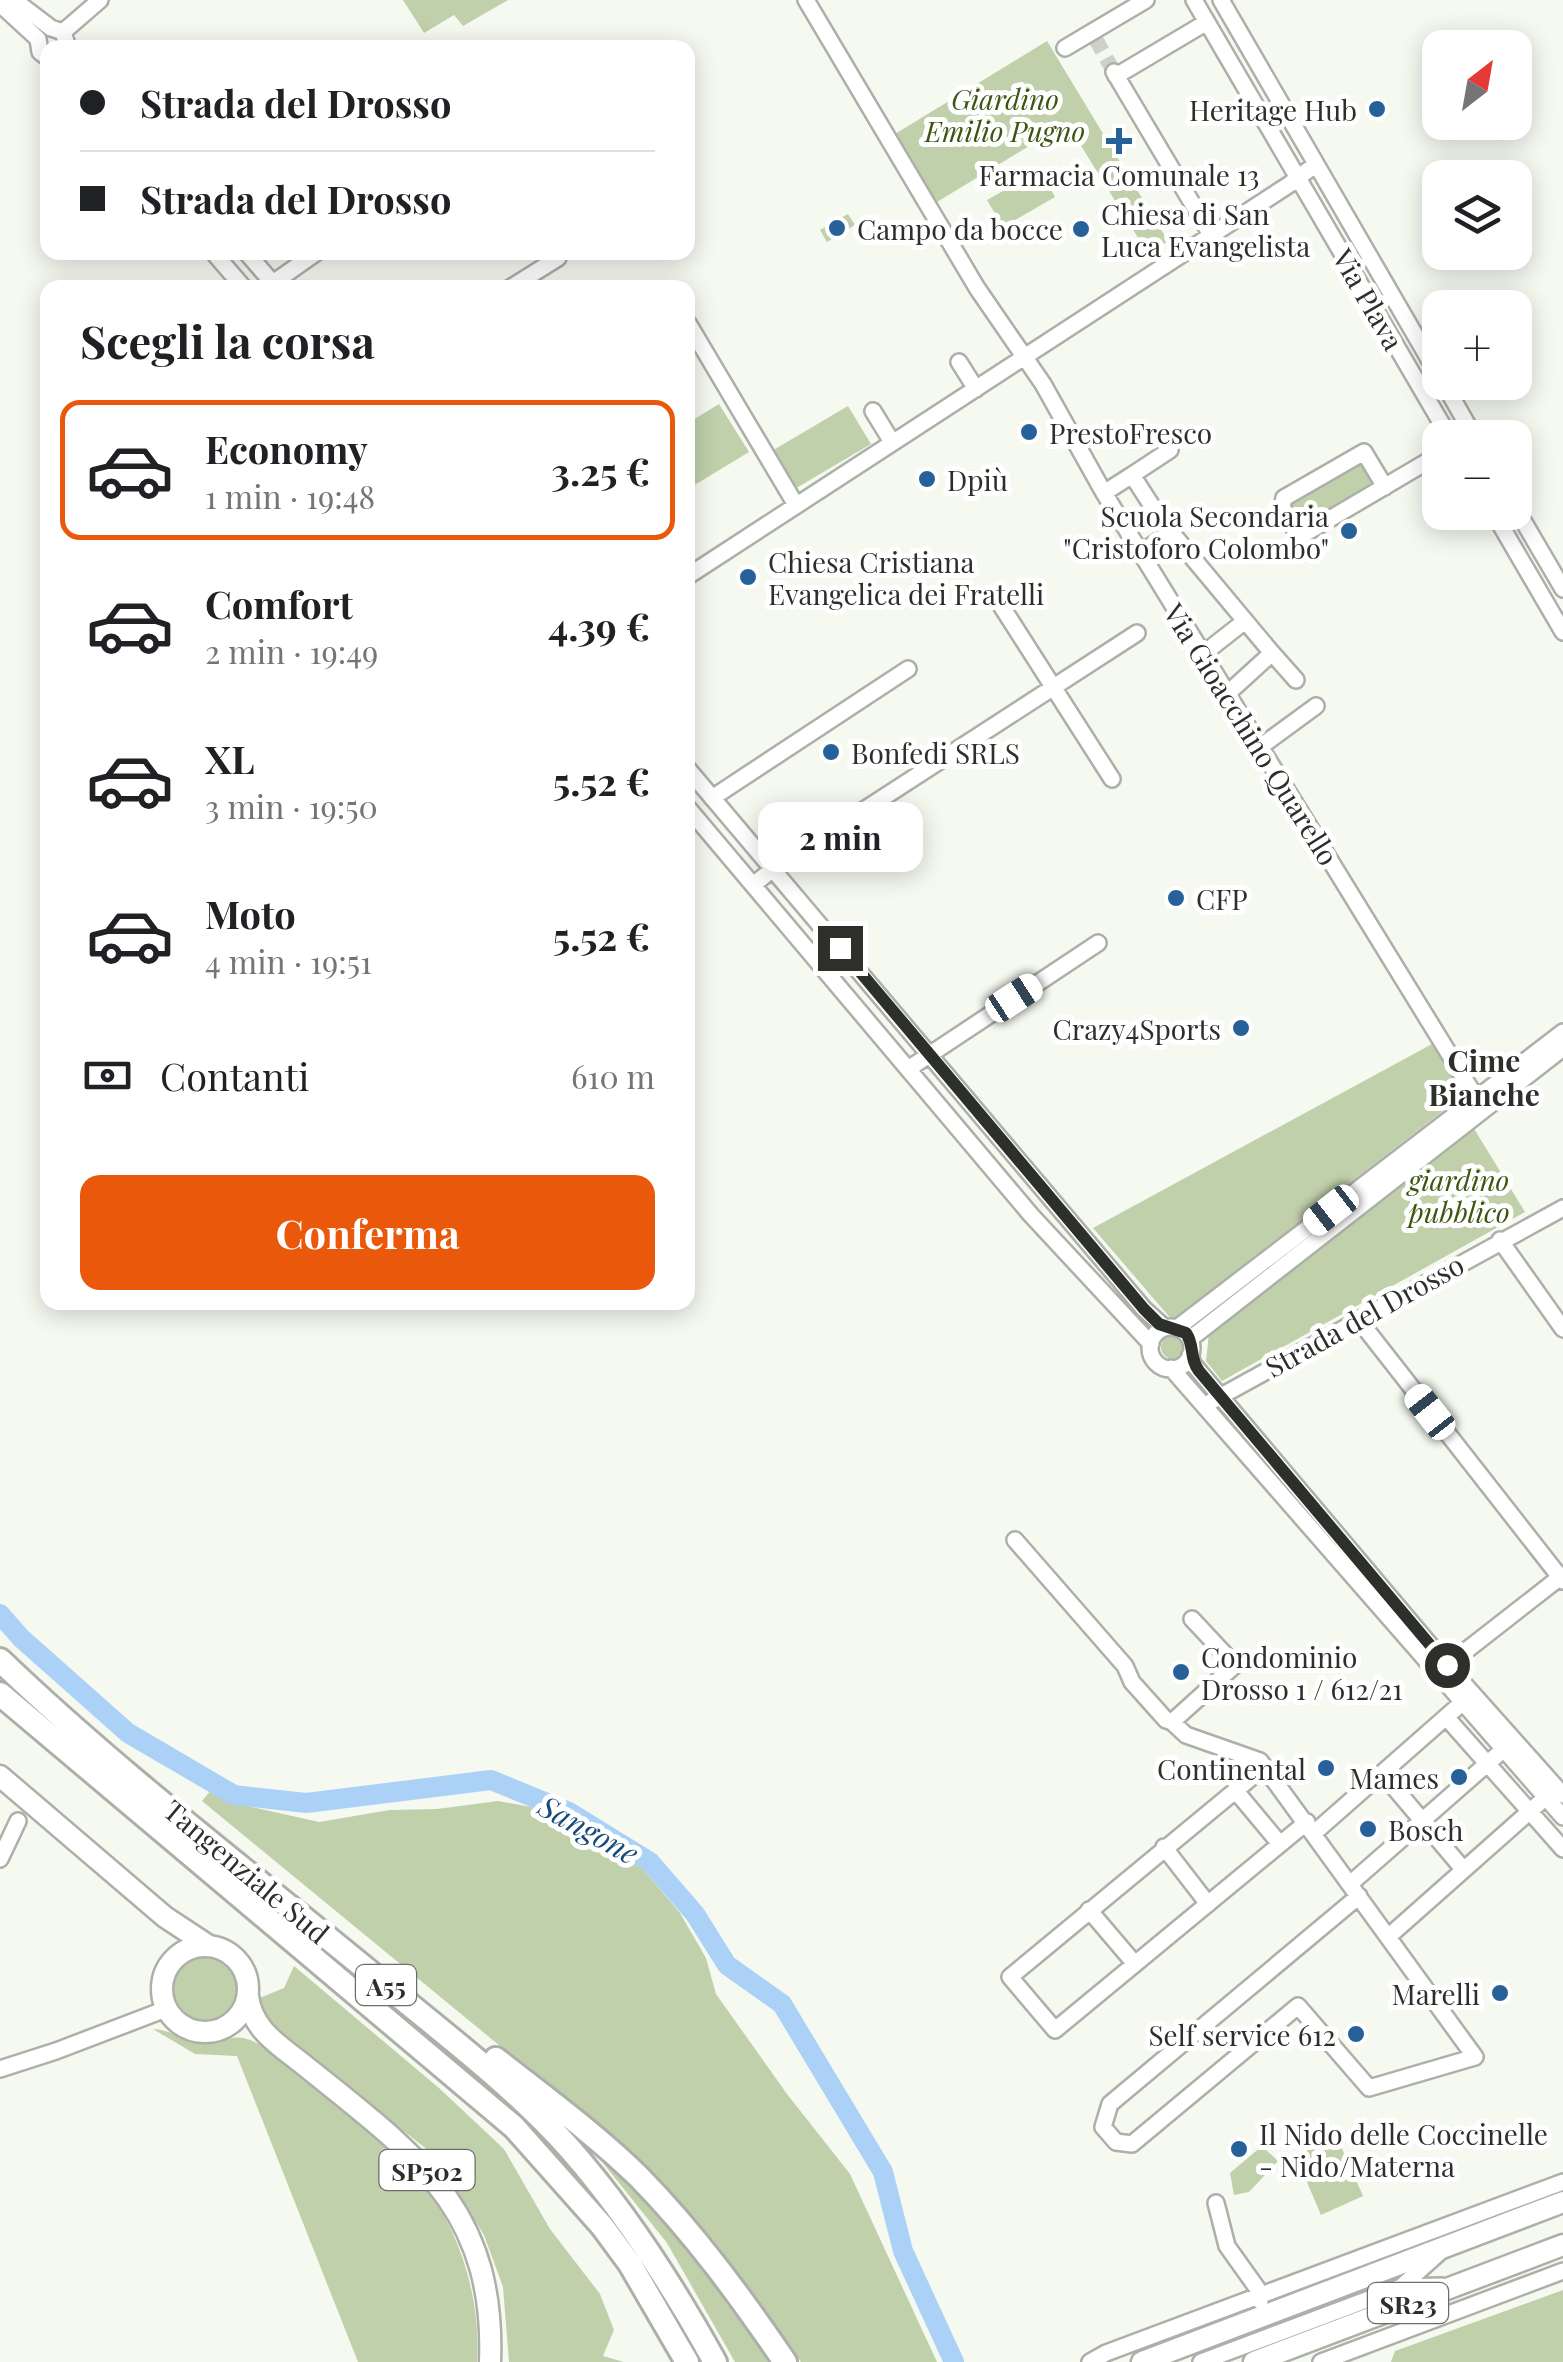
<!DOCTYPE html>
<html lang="it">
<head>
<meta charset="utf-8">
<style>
	body { margin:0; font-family:"Playfair Display",serif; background:#f2f2f2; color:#202124; height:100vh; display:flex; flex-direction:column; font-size:38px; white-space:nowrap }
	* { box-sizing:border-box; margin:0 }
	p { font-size:32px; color:#757577 }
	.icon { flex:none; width:55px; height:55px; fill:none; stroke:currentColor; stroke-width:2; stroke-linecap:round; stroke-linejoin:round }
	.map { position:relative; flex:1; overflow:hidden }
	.sheet { position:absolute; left:40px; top:280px; width:655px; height:1030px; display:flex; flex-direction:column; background:#fff; border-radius:20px; box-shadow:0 5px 25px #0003 }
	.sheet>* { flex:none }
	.guide { position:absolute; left:40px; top:40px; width:655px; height:220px; border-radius:20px; box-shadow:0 5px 25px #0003; display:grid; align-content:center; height:220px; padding:0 40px; background:#fff }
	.needle { width:65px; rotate:31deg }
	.fabs { position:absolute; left:1422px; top:30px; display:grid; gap:20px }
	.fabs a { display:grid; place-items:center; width:110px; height:110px; border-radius:20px; background:#fff; box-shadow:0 5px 25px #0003; font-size:50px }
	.end { position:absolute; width:45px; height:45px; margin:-22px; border:12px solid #2d2f2b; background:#fff; box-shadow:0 0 0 5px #fff }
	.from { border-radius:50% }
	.bubble { position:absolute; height:70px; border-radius:20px; background:#fff; box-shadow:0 5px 25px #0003; font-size:32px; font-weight:700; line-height:70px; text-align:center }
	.car { position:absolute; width:30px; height:60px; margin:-30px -15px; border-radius:12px; box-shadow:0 0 8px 2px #0007; background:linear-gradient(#fff 24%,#345 0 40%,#fff 0 76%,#345 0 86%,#fff 0) }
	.guide b { display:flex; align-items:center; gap:35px; height:95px; font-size:38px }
	.guide b+b { border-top:2px solid #e0e0e0 }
	.guide i { width:25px; height:25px; background:#202124 }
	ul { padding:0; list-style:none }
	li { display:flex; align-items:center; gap:30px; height:140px; margin:0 20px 15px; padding:0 20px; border:5px solid transparent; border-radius:20px }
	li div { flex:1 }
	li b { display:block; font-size:38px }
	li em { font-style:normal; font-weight:700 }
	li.on { border-color:#ea580c }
	li>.icon { width:90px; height:90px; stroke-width:1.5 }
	h2 { padding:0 40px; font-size:45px; line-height:120px }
	.pay { display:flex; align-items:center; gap:25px; height:110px; padding:0 40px; font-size:38px }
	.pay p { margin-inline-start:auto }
	.action { display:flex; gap:20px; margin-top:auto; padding:20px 40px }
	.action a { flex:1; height:115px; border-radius:20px; background:#ea580c; color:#fff; font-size:40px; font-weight:700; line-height:115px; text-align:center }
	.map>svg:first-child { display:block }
	.green { fill:#c0d0ab }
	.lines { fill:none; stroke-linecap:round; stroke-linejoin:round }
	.river { stroke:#acd1f7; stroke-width:20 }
	.minor-tunnel { stroke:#cdd1c9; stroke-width:15; stroke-dasharray:15 8; stroke-linecap:butt }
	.minor-casing { stroke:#acb0a8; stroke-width:20 }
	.major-casing { stroke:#acb0a8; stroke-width:25 }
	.highway-casing { stroke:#acb0a8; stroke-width:28 }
	.minor { stroke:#fff; stroke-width:15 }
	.major { stroke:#fff; stroke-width:20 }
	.highway { stroke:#fff; stroke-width:22 }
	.route { stroke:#2d2f2b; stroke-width:12 }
	.poi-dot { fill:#276199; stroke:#fff; stroke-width:4 }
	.labels { text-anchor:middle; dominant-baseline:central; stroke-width:10; stroke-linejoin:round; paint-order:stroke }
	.shield { fill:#fff; stroke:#6c6d6b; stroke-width:2.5 }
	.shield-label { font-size:25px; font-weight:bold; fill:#2d2f2b }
	.park-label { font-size:28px; font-style:italic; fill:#3e550f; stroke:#fff }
	.poi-label { font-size:28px; fill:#2d2f2b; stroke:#fff; text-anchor:start }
	.street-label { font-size:28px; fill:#2d2f2b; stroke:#fff }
	.neighbourhood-label { font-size:30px; font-weight:bold; fill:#2d2f2b; stroke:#fff }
	.water-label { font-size:30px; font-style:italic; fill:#184b7b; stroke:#fff }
</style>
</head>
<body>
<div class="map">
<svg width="1563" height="2362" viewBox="0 0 1563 2362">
	<rect width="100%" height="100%" fill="#f5f9f0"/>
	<path class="green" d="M403,0h105l-45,26 -9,-11 -30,18z
		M1047,41l121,200 -20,13 -81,-131 -130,79 -42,-68z
		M1040,170l15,27 -52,30 -16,-27z
		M848,214l7,11 -28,17 -7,-12z
		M719,404l30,48 -61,37v-66z
		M848,406l23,38 -78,46 -23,-38z
		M1359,461l15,25 -74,41 -14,-25z
		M1432,1044l33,50 -293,226 -79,-92z
		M1473,1127l52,85 -303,169 -16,-20 3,-28z
		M1161 1347a12 12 0 1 1 24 0a12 12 0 1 1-24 0Z
		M211,1790l14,11 94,21 71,-12 47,-1 61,-8 33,6 57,28 55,34 37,44 26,45 10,36 71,100 63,80 87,188h-136l-84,-117 -61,-66 -55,-50 -399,-328z
		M168 1989a36 36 0 1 1 72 0a36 36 0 1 1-72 0Z
		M294,1966l145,122 65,61 46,80 50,65 14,36 -11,26 21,6h-115l-6,-75 -19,-52 -51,-81 -160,-125 -16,-30 27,-11z
		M153,2029c18,1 31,11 47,13 31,3 29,-14 63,4 45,34 89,69 130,109 11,10 25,20 33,32 36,49 55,115 51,175h-119l-121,-306 -42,-2z
		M1319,2136l12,3 5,7 4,-2 23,52 -42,19 -23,-54 9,-4v-14z
		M583,2138l61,56 134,168h-43l-68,-119z
		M1262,2146l16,15 -29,31 -15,3 -4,-22z
		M1563,2290v72h-172l4,-11z"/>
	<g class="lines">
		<path class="river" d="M0,1614l21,24 107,95 106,62 72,8 185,-23 78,32 81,50 45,52 32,51 55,39 101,168 20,79 51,111"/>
		<path class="minor-tunnel" d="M1095,38l19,34"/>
		<defs>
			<path id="minor" d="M14,0l37,28 12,4 5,16
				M806,0l171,288 66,96 61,109 379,616
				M1194,0l256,438
				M1221,0l219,378
				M0,4l38,35
				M63,32l37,-32
				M38,39l2,13 8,6
				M1065,48l81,-48
				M1114,72l97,163
				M1116,76l91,-54
				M213,252l31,36
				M246,252l31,36
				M266,288l51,-36
				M510,288l48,-30
				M688,323l108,182
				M959,362l17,27
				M1443,382l32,56
				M873,411l19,31
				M1132,475l38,-25
				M1385,487l-21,-35 -80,46 -2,9 17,30 141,-83
				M1104,493l28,-18 29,45 111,133 -45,41
				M1515,507l48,82
				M1493,512l70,120
				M1141,553l30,-21
				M688,576l602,-392 26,-20
				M1002,607l110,172
				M1272,653l24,27
				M1203,654l42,-33
				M1260,747l56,-41
				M688,769l456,540 21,19
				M712,798l196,-129
				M688,808l343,407 120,129
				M753,885l20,-16 364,-236
				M908,1069l190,-126
				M1500,1240l63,89
				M1358,1319l205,262
				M1150 1348a21 21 0 1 1 42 0a21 21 0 1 1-42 0Z
				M1177,1328l386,-296
				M1190,1339l373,-291
				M1190,1355l3,9 254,301 116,130
				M1171,1368l392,449
				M1212,1401l351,-193
				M1015,1540l110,126 7,16 34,38 6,2
				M1192,1619l43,46 -63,57 14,13 74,26 215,296 -106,31 -71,-82 -166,138 -16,-2 -13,-15 7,-23 249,-208
				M1440,1671l123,-96
				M1446,1717l117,132
				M1264,1767l-254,210 45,53 252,-208
				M1382,1773l81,96
				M1235,1790l45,54
				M1314,1833l149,-131
				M1164,1847l44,57
				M0,1859l18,-38
				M1350,1884l154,-135
				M1089,1910l46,54
				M1388,1937l158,-140
				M0,2069l56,-18 110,-42
				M1216,2203l11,43 30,42 3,13
				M1401,2287l39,-35
				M1090,2362l16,-9 457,-171
				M1201,2362l200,-75 41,-1
				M1321,2362l242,-91"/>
			<path id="major" d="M0,1776l165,141 44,29
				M162 1989a43 43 0 1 1 86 0a43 43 0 1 1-86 0Z
				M248,1996c4,34 31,49 56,69 109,88 192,142 186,297
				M1142,2362l421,-160
				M1254,2362l309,-117"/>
			<path id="highway" d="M0,1660c120,115 255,217 383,323 64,53 132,104 187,166 57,65 103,137 145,213
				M0,1694l514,433 88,99 28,38 57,98
				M496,2059c48,38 98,74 142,117 56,57 102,120 147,186"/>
		</defs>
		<use href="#minor" class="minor-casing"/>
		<use href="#major" class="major-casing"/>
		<use href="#highway" class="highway-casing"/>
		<use href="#minor" class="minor"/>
		<use href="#major" class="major"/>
		<use href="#highway" class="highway"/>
	</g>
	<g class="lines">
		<path class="route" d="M840,948l304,361 15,15 27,9c9,13 3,25 13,38l248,294"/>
	</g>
	<g class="poi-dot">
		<circle cx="1377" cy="109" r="10"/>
		<path d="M1114 126h10v10h10v10h-10v10h-10v-10h-10v-10h10z"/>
		<circle cx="837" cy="228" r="10"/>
		<circle cx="1081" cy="229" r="10"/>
		<circle cx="1029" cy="432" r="10"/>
		<circle cx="927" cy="479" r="10"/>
		<circle cx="1349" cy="531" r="10"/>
		<circle cx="748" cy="577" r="10"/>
		<circle cx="831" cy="752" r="10"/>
		<circle cx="1176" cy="898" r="10"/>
		<circle cx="1241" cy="1028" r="10"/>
		<circle cx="1181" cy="1672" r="10"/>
		<circle cx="1326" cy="1768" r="10"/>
		<circle cx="1459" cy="1777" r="10"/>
		<circle cx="1368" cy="1829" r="10"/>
		<circle cx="1500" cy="1993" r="10"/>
		<circle cx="1356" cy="2034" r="10"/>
		<circle cx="1239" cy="2149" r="10"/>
	</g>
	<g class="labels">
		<g class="shield">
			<rect x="356" y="1965" width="60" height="40" rx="8"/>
			<rect x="379.5" y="2150" width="95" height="40" rx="8"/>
			<rect x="1368" y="2283" width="80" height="40" rx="8"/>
		</g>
		<g class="shield-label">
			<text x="386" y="1985">A55</text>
			<text x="427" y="2170">SP502</text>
			<text x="1408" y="2303">SR23</text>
		</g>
		<g class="park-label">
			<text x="1005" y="98">Giardino<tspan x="1005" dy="32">Emilio Pugno</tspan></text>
			<text x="1459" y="1179">giardino<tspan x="1459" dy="32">pubblico</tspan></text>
		</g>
		<g class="poi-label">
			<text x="1357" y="109" text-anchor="end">Heritage Hub</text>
			<text x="1119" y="174" text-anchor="middle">Farmacia Comunale 13</text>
			<text x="1101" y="213">Chiesa di San<tspan x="1101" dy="32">Luca Evangelista</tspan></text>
			<text x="857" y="228">Campo da bocce</text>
			<text x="1049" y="432">PrestoFresco</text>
			<text x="947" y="479">Dpiù</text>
			<text x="1329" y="515" text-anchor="end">Scuola Secondaria<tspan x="1329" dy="32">"Cristoforo Colombo"</tspan></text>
			<text x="768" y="561">Chiesa Cristiana<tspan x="768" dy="32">Evangelica dei Fratelli</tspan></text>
			<text x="851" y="752">Bonfedi SRLS</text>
			<text x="1196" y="898">CFP</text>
			<text x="1221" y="1028" text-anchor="end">Crazy4Sports</text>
			<text x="1201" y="1656">Condominio<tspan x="1201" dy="32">Drosso 1 / 612/21</tspan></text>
			<text x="1306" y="1768" text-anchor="end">Continental</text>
			<text x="1439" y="1777" text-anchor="end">Mames</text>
			<text x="1388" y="1829">Bosch</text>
			<text x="1480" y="1993" text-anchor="end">Marelli</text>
			<text x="1336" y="2034" text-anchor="end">Self service 612</text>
			<text x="1259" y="2133">Il Nido delle Coccinelle<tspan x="1259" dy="32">- Nido/Materna</tspan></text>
		</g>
		<g class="street-label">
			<text transform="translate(1369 299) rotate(60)">Via Plava</text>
			<text transform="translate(1252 734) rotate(58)">Via Gioacchino Quarello</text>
			<text transform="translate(1364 1315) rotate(-29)">Strada del Drosso</text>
			<text transform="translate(247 1871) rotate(40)">Tangenziale Sud</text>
		</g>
		<g class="neighbourhood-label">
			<text x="1484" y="1060">Cime<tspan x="1484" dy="34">Bianche</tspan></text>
		</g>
		<g class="water-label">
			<text transform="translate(589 1829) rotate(29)">Sangone</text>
		</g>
	</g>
</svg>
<div class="fabs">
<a><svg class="needle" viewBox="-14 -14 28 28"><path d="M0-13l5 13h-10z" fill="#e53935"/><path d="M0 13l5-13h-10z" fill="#757577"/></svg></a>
<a><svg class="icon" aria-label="layers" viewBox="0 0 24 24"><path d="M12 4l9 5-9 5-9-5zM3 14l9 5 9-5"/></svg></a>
<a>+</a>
<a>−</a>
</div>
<i class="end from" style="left:1447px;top:1665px"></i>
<i class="end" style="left:840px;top:948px"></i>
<div class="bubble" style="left:758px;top:802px;width:165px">2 min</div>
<i class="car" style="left:1014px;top:998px;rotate:57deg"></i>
<i class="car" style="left:1331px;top:1210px;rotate:232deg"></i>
<i class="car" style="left:1430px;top:1412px;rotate:322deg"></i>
<div class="guide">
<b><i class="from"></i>Strada del Drosso</b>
<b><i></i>Strada del Drosso</b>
</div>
<section class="sheet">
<h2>Scegli la corsa</h2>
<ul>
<li class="on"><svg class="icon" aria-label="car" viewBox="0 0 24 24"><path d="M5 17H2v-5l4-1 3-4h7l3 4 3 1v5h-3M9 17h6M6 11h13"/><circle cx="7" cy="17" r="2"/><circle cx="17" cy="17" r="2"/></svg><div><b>Economy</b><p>1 min · 19:48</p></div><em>3.25 €</em></li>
<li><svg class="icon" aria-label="car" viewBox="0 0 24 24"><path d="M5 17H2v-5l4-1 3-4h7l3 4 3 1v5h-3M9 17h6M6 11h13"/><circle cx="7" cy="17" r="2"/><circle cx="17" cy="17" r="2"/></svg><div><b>Comfort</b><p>2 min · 19:49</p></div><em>4.39 €</em></li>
<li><svg class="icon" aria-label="car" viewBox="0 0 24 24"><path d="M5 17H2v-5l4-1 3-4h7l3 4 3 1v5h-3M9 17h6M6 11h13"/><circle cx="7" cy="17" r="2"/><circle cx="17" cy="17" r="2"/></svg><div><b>XL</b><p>3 min · 19:50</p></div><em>5.52 €</em></li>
<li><svg class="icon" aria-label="car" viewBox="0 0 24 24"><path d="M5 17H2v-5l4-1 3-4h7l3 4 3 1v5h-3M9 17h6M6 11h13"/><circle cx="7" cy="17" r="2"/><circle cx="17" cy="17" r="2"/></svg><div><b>Moto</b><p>4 min · 19:51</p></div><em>5.52 €</em></li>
</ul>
<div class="pay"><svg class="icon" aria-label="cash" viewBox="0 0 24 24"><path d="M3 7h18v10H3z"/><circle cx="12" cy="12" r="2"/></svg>Contanti<p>610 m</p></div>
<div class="action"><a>Conferma</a></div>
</section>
</div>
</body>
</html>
